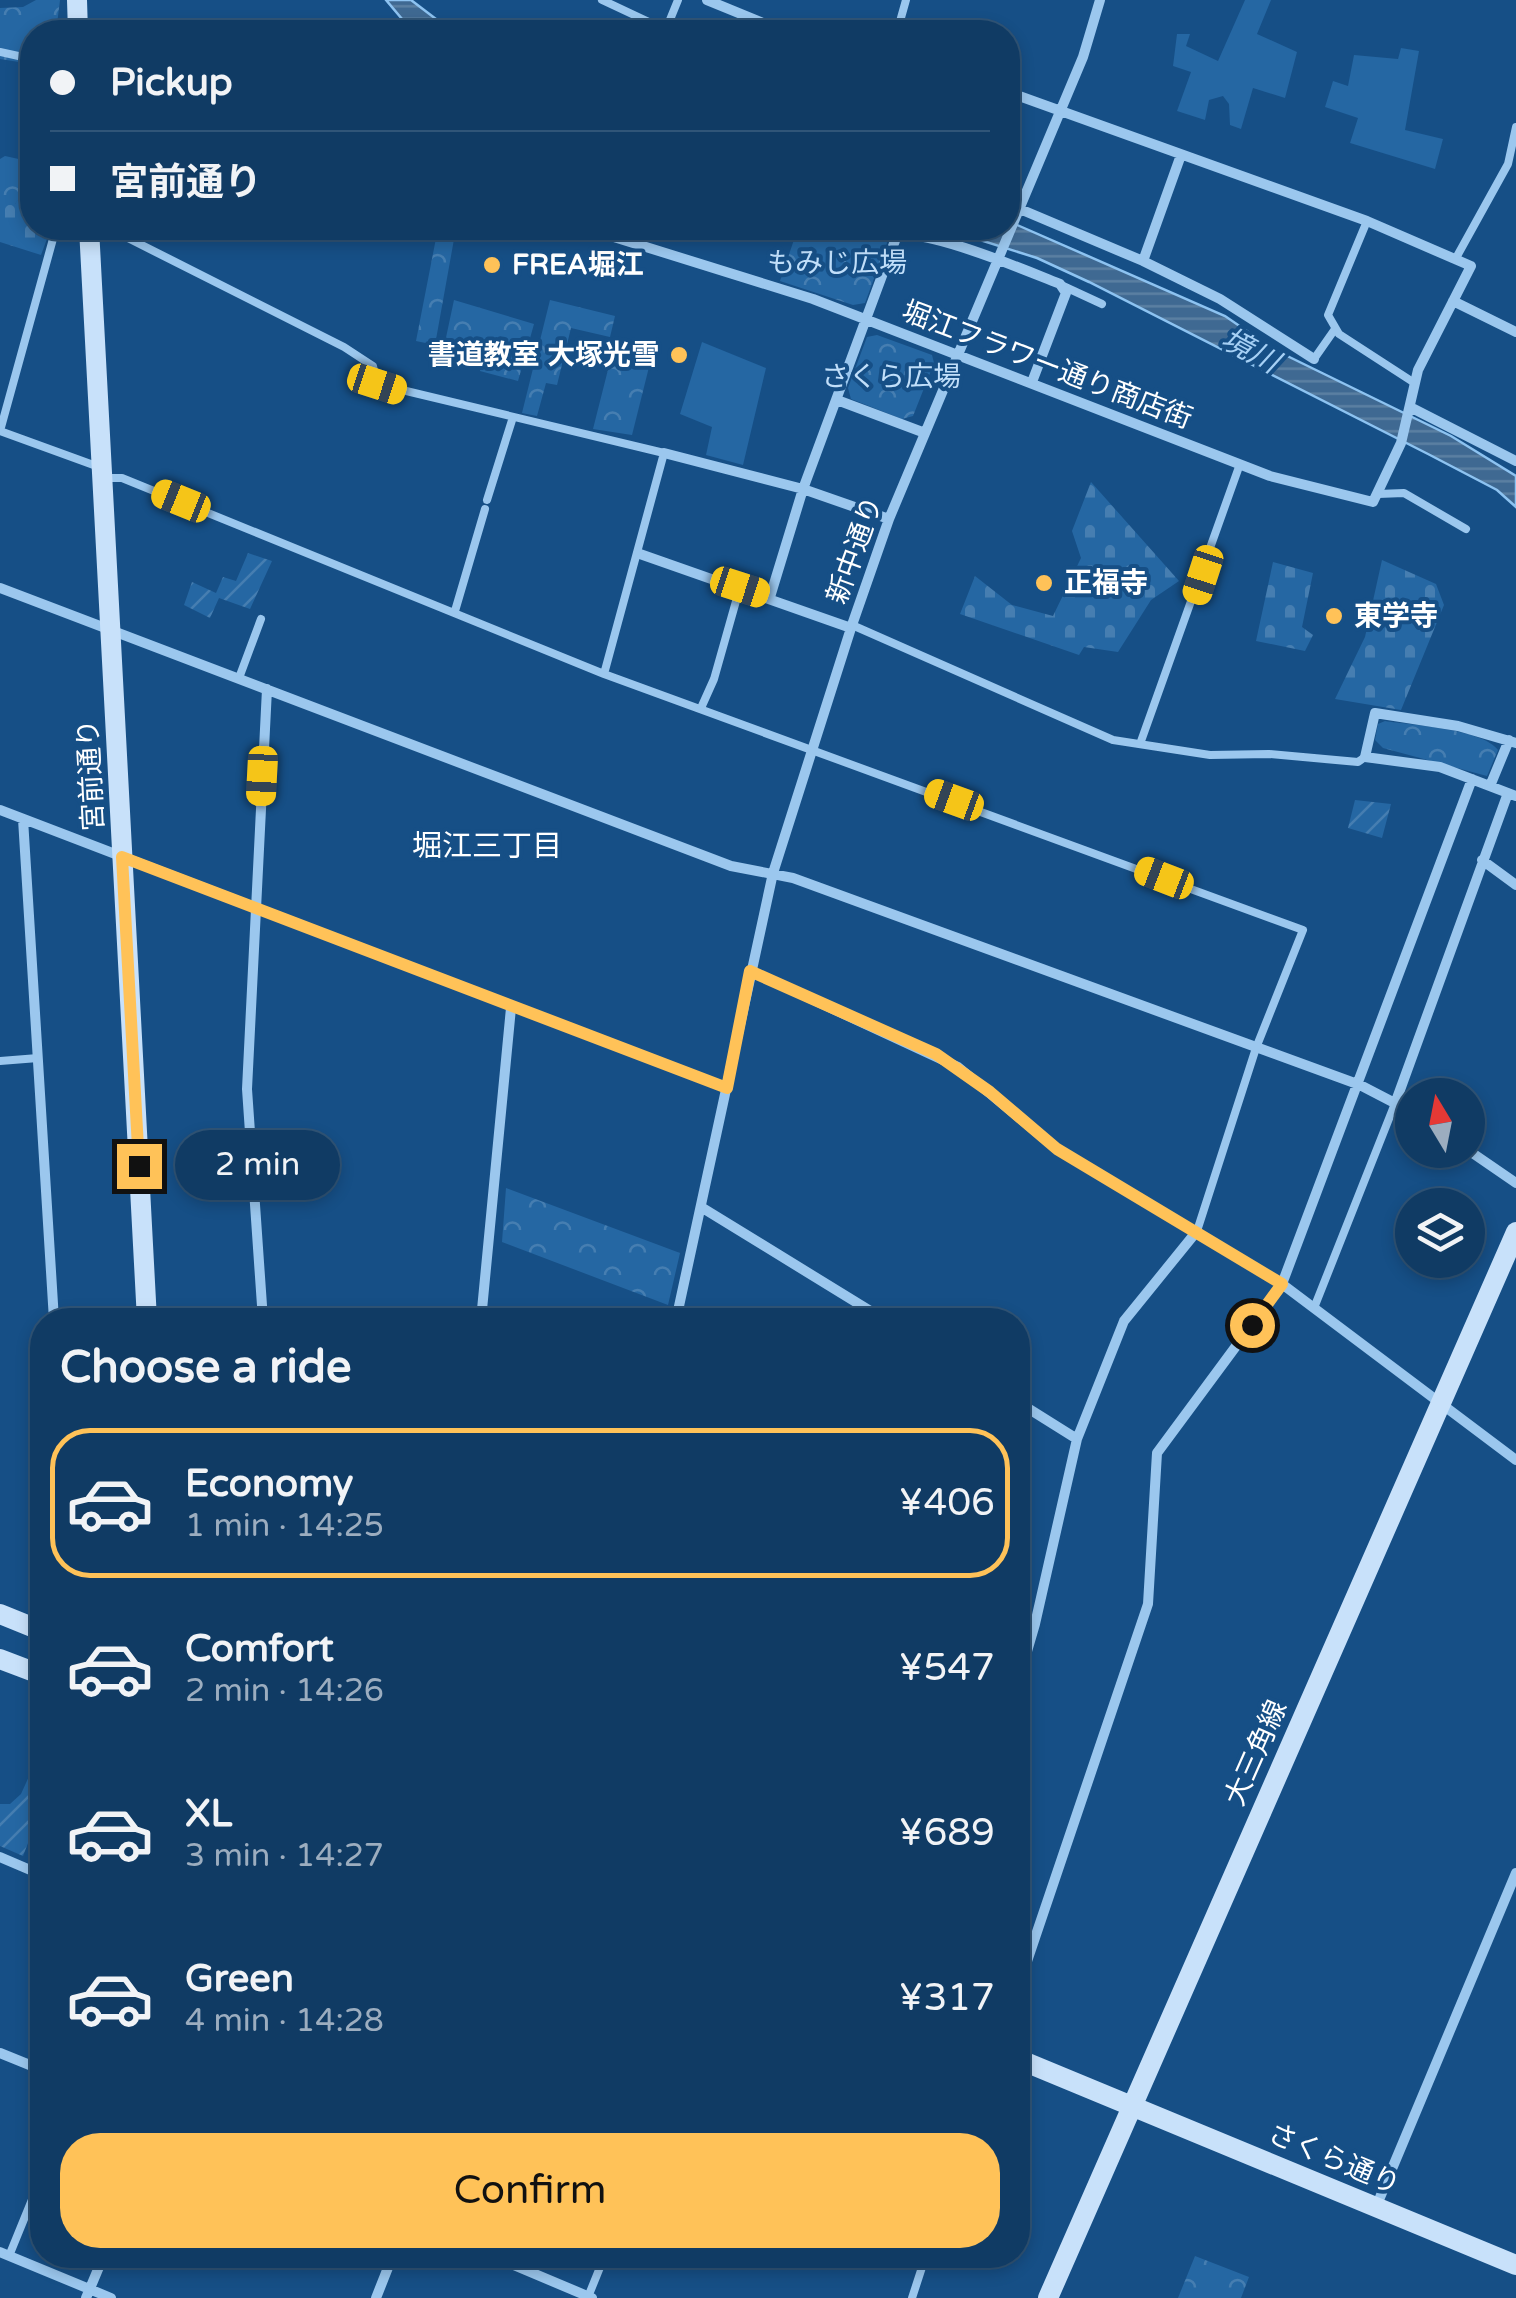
<!DOCTYPE html>
<html lang="en">
<head>
<meta charset="utf-8">
<style>
	body { margin:0; font-family:"Varela Round","Noto Sans JP",sans-serif; background:#19426a; color:#f1f3f6; height:100vh; display:flex; flex-direction:column; font-size:38px; white-space:nowrap }
	* { box-sizing:border-box; margin:0 }
	p { font-size:32px; color:#9cadbf }
	.icon { flex:none; width:55px; height:55px; fill:none; stroke:currentColor; stroke-width:2; stroke-linecap:round; stroke-linejoin:round }
	.map { position:relative; flex:1; overflow:hidden }
	.drawer { position:absolute; left:30px; top:1308px; width:1000px; height:960px; display:flex; flex-direction:column; background:#103b64; border-radius:40px; box-shadow:0 5px 15px #0003,0 0 0 2px #305578 }
	.drawer>* { flex:none }
	.banner { position:absolute; left:20px; top:20px; width:1000px; height:220px; border-radius:40px; box-shadow:0 5px 15px #0003,0 0 0 2px #305578; display:grid; align-content:center; height:220px; padding:0 30px; background:#103b64 }
	.needle { width:65px; rotate:350deg }
	.buttons { position:absolute; left:1395px; top:1078px; display:grid; gap:20px }
	.buttons a { display:grid; place-items:center; width:90px; height:90px; border-radius:50%; background:#103b64; box-shadow:0 5px 15px #0003,0 0 0 2px #305578; font-size:50px }
	.end { position:absolute; width:45px; height:45px; margin:-22px; border:12px solid #ffc258; background:#111; box-shadow:0 0 0 5px #111 }
	.from { border-radius:50% }
	.bubble { position:absolute; height:70px; border-radius:35px; background:#103b64; box-shadow:0 5px 15px #0003,0 0 0 2px #305578; font-size:32px; font-weight:600; line-height:70px; text-align:center }
	.car { position:absolute; width:30px; height:60px; margin:-30px -15px; border-radius:12px; box-shadow:0 0 8px 2px #0007; background:linear-gradient(#f5c518 24%,#345 0 40%,#f5c518 0 76%,#345 0 86%,#f5c518 0) }
	.banner b { display:flex; align-items:center; gap:35px; height:95px; font-size:38px }
	.banner b+b { border-top:2px solid #305578 }
	.banner i { width:25px; height:25px; background:#f1f3f6 }
	ul { padding:0; list-style:none }
	li { display:flex; align-items:center; gap:30px; height:150px; margin:0 20px 15px; padding:0 10px; border:5px solid transparent; border-radius:40px }
	li div { flex:1 }
	li b { display:block; font-size:38px }
	li em { font-style:normal; font-weight:600 }
	li.selected { border-color:#ffc258 }
	li>.icon { width:90px; height:90px; stroke-width:1.5 }
	h2 { padding:0 30px; font-size:45px; line-height:120px }
	.button { display:flex; gap:20px; margin-top:auto; padding:20px 30px }
	.button a { flex:1; height:115px; border-radius:40px; background:#ffc258; color:#111; font-size:40px; font-weight:600; line-height:115px; text-align:center }
	.map>svg:first-child { display:block }
	.grass { fill:#2567a3 }
	.forest { fill:url(#forest-crowns) }
	.cemetery { fill:url(#cemetery-stones) }
	.garden { fill:url(#garden-furrows) }
	.water { fill:url(#water-rules); stroke:#8dc3f1; stroke-width:2.5 }
	.lines { fill:none; stroke-linecap:round; stroke-linejoin:round }
	.lane { stroke:#9bc7ee; stroke-width:8 }
	.street { stroke:#9bc7ee; stroke-width:10 }
	.secondary { stroke:#c8e1fa; stroke-width:20 }
	.route { stroke:#ffc258; stroke-width:12 }
	.poi-dot { fill:#ffc258; stroke:#164f86; stroke-width:4 }
	.labels { text-anchor:middle; dominant-baseline:central; stroke-width:8; stroke-linejoin:round; paint-order:stroke }
	.park-label { font-size:28px; fill:#c1dffa; stroke:#164f86 }
	.poi-label { font-size:28px; font-weight:bold; fill:#fff; stroke:#164f86; text-anchor:start }
	.street-label { font-size:28px; fill:#fff; stroke:#164f86 }
	.water-label { font-size:30px; font-style:italic; fill:#a6d0f5; stroke:#164f86 }
	.neighbourhood-label { font-size:30px; fill:#fff; stroke:#164f86 }
</style>
</head>
<body>
<div class="map">
<svg width="1516" height="2298" viewBox="0 0 1516 2298">
	<defs>
		<pattern id="forest-crowns" width="20" height="18" patternUnits="userSpaceOnUse" patternTransform="scale(2.5)"><rect width="20" height="18" fill="#2567a3"/><path d="M2 6a3 3 0 1 1 6 0M12 15a3 3 0 1 1 6 0" fill="none" stroke="#467eb1"/></pattern>
		<pattern id="cemetery-stones" width="16" height="16" patternUnits="userSpaceOnUse" patternTransform="scale(2.5)"><rect width="16" height="16" fill="#2567a3"/><path d="M2 7V4a2 2 0 0 1 4 0v3zM10 15v-3a2 2 0 0 1 4 0v3z" fill="#467eb1"/></pattern>
		<pattern id="garden-furrows" width="10" height="10" patternUnits="userSpaceOnUse" patternTransform="scale(2.5)"><rect width="10" height="10" fill="#2567a3"/><path d="M-1 1l2-2M0 10L10 0M9 11l2-2" fill="none" stroke="#467eb1"/></pattern>
		<pattern id="water-rules" width="6" height="5" patternUnits="userSpaceOnUse" patternTransform="scale(2.5)"><rect width="6" height="5" fill="#3f6992"/><path d="M0 2.5h6" fill="none" stroke="#5c80a2"/></pattern>
	</defs>
	<rect width="100%" height="100%" fill="#164f86"/>
	<path class="grass" d="M1245,0h26l-14,34 40,18 -12,46 -32,-10 -12,41 -11,-4 -1,-21 -6,-8 -14,4 -4,20 -28,-9 14,-39 -18,-6 4,-32h13l-4,12 32,15z
		M1401,48l18,3 -14,79 38,9 -8,30 -85,-26 8,-25 -33,-11 8,-26 15,5 6,-31 44,4z
		M702,342l64,26 -23,97 -37,-10 6,-28 -32,-13z"/>
	<path class="forest" d="M36,0h24l-4,32h-24v32l-32,-5v-51l23,-1z
		M5,156l27,6v36l-10,-3 -7,9 -15,4v-49z
		M438,228h18l-21,117 -19,-4z
		M798,228h68l18,5 3,10 -22,60 -12,2 -73,-24z
		M454,300l80,24 -16,57 -38,-10 2,-15 -38,-9z
		M550,300l65,16 -5,21 -39,-9 -14,57 -11,-2 -9,33 -15,-3z
		M877,335l55,20 2,8 -21,53 -11,3 -51,-20 -3,-11 19,-51z
		M614,346l37,13 -19,76 -39,-6z
		M1385,721c26,4 98,8 113,29l-11,26 -104,-28 -8,-8 3,-16z
		M506,1188l174,65 -12,52 -166,-63z
		M1195,2256l54,21 -8,21h-63z"/>
	<path class="cemetery" d="M21,195l11,3v30h19l-10,27 -41,-13v-34l2,-4h13z
		M1091,482l88,99 -28,19 -33,52 -34,-5 -5,8 -119,-41 15,-38 37,29 41,11 28,-58 -9,-27z
		M1382,560l54,24 8,21 -43,105 -66,-11 30,-62z
		M1273,562l40,11 -11,54 11,8 -8,16 -49,-10z"/>
	<path class="garden" d="M248,553l24,8 -22,48 -31,-11 -9,20 -26,-13 8,-23 24,11 7,-16 13,4z
		M1355,800l36,4 -9,34 -34,-10z
		M31,1772l11,5v30l-19,49 -23,-10v-42h10l11,-10z"/>
	<path class="water" d="M386,0h25l42,32h-40z
		M1008,221l217,95 48,33 178,87 65,40v31l-19,-17 -69,-36 -339,-172 -52,-24 -95,-30h66z"/>
	<g class="lines">
		<path class="lane" d="M602,0l64,30
			M665,32l13,-32
			M897,32l9,-32
			M0,52l32,7
			M1367,221l-39,94 11,19 74,48
			M887,228l22,6
			M93,231l19,-1 232,117 29,19 4,18 287,69 -60,221
			M1456,258l52,-94 8,-37
			M1061,285l41,19
			M1314,359l21,-30
			M0,431l56,-203
			M0,431l99,36
			M107,478h15l482,196 699,256 -47,118 -59,183
			M1378,494l26,-1 62,36
			M487,500l26,-83
			M455,611l30,-102
			M852,625l261,115 97,15 59,-1 89,8 7,-5
			M239,678l22,-59
			M701,708l13,-29 26,-92
			M1140,744l100,-280
			M0,1061l38,-3
			M1314,1308l82,-207
			M9,2256l33,-81
			M588,2297l17,-42
			M912,2298l14,-43"/>
		<path class="street" d="M707,0l78,32
			M1008,204l135,57 38,-106
			M585,228l228,71 457,177 103,26 28,-59 17,-73 53,-104 -104,-45 -359,-129
			M1143,261l77,38 94,60
			M1453,301l63,31
			M837,400l88,33
			M1410,407l106,54
			M664,453l139,36 86,30
			M640,554l211,74
			M0,588l731,278 62,12 567,207 52,27
			M770,597l33,-108 93,-251c22,-14 136,35 164,46l6,9 -34,89
			M1516,743l-58,-17 -83,-13 -10,44 75,10 76,29
			M1490,786l19,-46
			M0,810l727,278
			M23,819l31,501
			M1482,860l34,25
			M751,971l207,96 99,82 225,135 234,176
			M1396,1101l112,-308
			M1468,1150l48,33
			M701,1207l184,113
			M263,1320l-16,-231 20,-400
			M481,1320l30,-312
			M676,1320l97,-447 79,-248 37,-106 194,-462 17,-57
			M1018,1402l59,37
			M1018,1682l17,-58 42,-185 47,-118 73,-90
			M0,1857l42,18
			M1018,1988l130,-384 9,-151 125,-169 190,-505
			M0,2053l42,17
			M1376,2207l140,-334
			M0,2252l111,46
			M490,2255l102,43
			M86,2298l18,-43
			M376,2298l17,-43"/>
		<path class="secondary" d="M77,0l1,32
			M89,228l58,1092
			M0,1614l42,17
			M0,1659l42,16
			M1018,2059l498,206
			M1048,2298l468,-1066"/>
	</g>
	<g class="lines">
		<path class="route" d="M139,1166l-17,-309 605,231 23,-117 186,83 54,38 67,57 225,135 -30,41"/>
	</g>
	<g class="poi-dot">
		<circle cx="492" cy="265" r="10"/>
		<circle cx="679" cy="355" r="10"/>
		<circle cx="1044" cy="583" r="10"/>
		<circle cx="1334" cy="616" r="10"/>
	</g>
	<g class="labels">
		<g class="park-label">
			<text x="837" y="263">もみじ広場</text>
			<text x="891" y="377">さくら広場</text>
		</g>
		<g class="poi-label">
			<text x="512" y="265">FREA堀江</text>
			<text x="659" y="355" text-anchor="end">書道教室 大塚光雪</text>
			<text x="1064" y="583">正福寺</text>
			<text x="1354" y="616">東学寺</text>
		</g>
		<g class="street-label">
			<text transform="translate(1047 365) rotate(21)">堀江フラワー通り商店街</text>
			<text transform="translate(855 550) rotate(-70)">新中通り</text>
			<text transform="translate(91 775) rotate(-93)">宮前通り</text>
			<text transform="translate(1256 1753) rotate(-66)">大三角線</text>
			<text transform="translate(1334 2159) rotate(23)">さくら通り</text>
		</g>
		<g class="water-label">
			<text transform="translate(1250 351) rotate(28)">境川</text>
		</g>
		<g class="neighbourhood-label">
			<text x="487" y="846">堀江三丁目</text>
		</g>
	</g>
</svg>
<div class="buttons">
<a><svg class="needle" viewBox="-14 -14 28 28"><path d="M0-13l5 13h-10z" fill="#e53935"/><path d="M0 13l5-13h-10z" fill="#9cadbf"/></svg></a>
<a><svg class="icon" aria-label="layers" viewBox="0 0 24 24"><path d="M12 4l9 5-9 5-9-5zM3 14l9 5 9-5"/></svg></a>
</div>
<i class="end from" style="left:1252px;top:1325px"></i>
<i class="end" style="left:139px;top:1166px"></i>
<div class="bubble" style="left:175px;top:1130px;width:165px">2 min</div>
<i class="car" style="left:377px;top:384px;rotate:108deg"></i>
<i class="car" style="left:181px;top:501px;rotate:292deg"></i>
<i class="car" style="left:1203px;top:575px;rotate:198deg"></i>
<i class="car" style="left:740px;top:587px;rotate:108deg"></i>
<i class="car" style="left:262px;top:776px;rotate:183deg"></i>
<i class="car" style="left:954px;top:800px;rotate:290deg"></i>
<i class="car" style="left:1164px;top:878px;rotate:291deg"></i>
<div class="banner">
<b><i class="from"></i>Pickup</b>
<b><i></i>宮前通り</b>
</div>
<section class="drawer">
<h2>Choose a ride</h2>
<ul>
<li class="selected"><svg class="icon" aria-label="car" viewBox="0 0 24 24"><path d="M5 17H2v-5l4-1 3-4h7l3 4 3 1v5h-3M9 17h6M6 11h13"/><circle cx="7" cy="17" r="2"/><circle cx="17" cy="17" r="2"/></svg><div><b>Economy</b><p>1 min · 14:25</p></div><em>¥406</em></li>
<li><svg class="icon" aria-label="car" viewBox="0 0 24 24"><path d="M5 17H2v-5l4-1 3-4h7l3 4 3 1v5h-3M9 17h6M6 11h13"/><circle cx="7" cy="17" r="2"/><circle cx="17" cy="17" r="2"/></svg><div><b>Comfort</b><p>2 min · 14:26</p></div><em>¥547</em></li>
<li><svg class="icon" aria-label="car" viewBox="0 0 24 24"><path d="M5 17H2v-5l4-1 3-4h7l3 4 3 1v5h-3M9 17h6M6 11h13"/><circle cx="7" cy="17" r="2"/><circle cx="17" cy="17" r="2"/></svg><div><b>XL</b><p>3 min · 14:27</p></div><em>¥689</em></li>
<li><svg class="icon" aria-label="car" viewBox="0 0 24 24"><path d="M5 17H2v-5l4-1 3-4h7l3 4 3 1v5h-3M9 17h6M6 11h13"/><circle cx="7" cy="17" r="2"/><circle cx="17" cy="17" r="2"/></svg><div><b>Green</b><p>4 min · 14:28</p></div><em>¥317</em></li>
</ul>
<div class="button"><a>Confirm</a></div>
</section>
</div>
</body>
</html>
